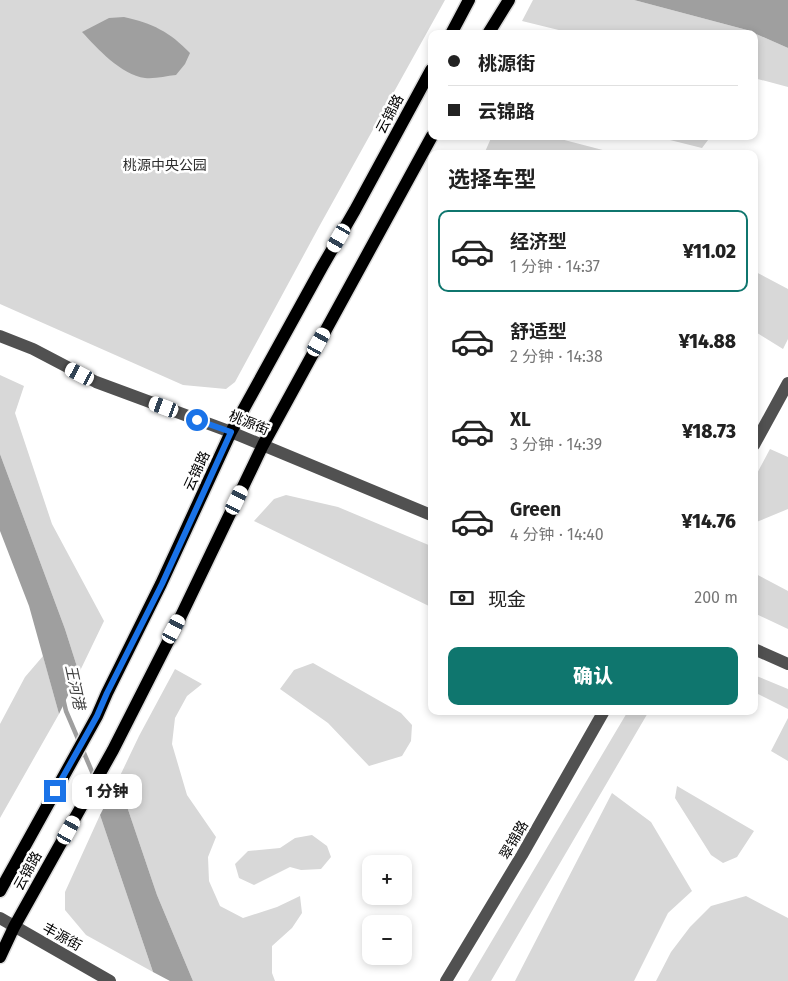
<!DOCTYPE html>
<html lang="zh">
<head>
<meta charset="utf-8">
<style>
	body { margin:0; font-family:"Fira Sans","Noto Sans SC",sans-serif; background:#f2f2f2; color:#222; height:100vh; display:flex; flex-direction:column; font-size:19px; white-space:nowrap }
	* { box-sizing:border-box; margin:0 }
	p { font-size:16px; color:#767676 }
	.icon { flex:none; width:28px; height:28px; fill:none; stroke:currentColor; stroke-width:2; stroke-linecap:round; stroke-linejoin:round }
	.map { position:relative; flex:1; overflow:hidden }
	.drawer { position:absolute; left:428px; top:150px; width:330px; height:565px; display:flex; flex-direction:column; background:#fff; border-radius:10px; box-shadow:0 2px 8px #0003 }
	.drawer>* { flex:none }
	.hud { position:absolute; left:428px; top:30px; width:330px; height:110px; border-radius:10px; box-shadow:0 2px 8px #0003; display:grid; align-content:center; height:110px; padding:0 20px; background:#fff }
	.buttons { position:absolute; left:362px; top:855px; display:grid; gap:10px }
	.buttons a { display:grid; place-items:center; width:50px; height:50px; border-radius:10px; background:#fff; box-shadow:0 2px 8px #0003; font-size:25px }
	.end { position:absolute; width:22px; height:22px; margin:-11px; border:6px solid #1a73e8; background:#fff; box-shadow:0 0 0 2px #fff }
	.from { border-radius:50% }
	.bubble { position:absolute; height:35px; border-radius:10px; background:#fff; box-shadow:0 2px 8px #0003; font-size:16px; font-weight:800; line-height:35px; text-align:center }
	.car { position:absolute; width:15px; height:30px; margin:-15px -8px; border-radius:6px; box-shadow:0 0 4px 1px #0007; background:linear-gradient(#fff 24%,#345 0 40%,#fff 0 76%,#345 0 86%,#fff 0) }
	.hud b { display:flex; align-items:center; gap:18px; height:48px; font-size:19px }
	.hud b+b { border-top:1px solid #e0e0e0 }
	.hud i { width:12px; height:12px; background:#222 }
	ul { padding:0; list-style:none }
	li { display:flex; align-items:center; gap:15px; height:82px; margin:0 10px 8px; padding:0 10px; border:2px solid transparent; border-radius:10px }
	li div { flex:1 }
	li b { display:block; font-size:19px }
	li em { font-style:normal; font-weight:800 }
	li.selected { border-color:#0f766e }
	li>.icon { width:45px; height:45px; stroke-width:1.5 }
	h2 { padding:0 20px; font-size:22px; line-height:60px }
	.pay { display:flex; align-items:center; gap:12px; height:55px; padding:0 20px; font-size:19px }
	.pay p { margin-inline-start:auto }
	.cta { display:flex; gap:10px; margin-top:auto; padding:10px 20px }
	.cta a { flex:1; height:58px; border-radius:10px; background:#0f766e; color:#fff; font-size:20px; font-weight:800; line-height:58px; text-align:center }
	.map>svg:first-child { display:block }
	.green { fill:#d8d8d8 }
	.water { fill:#9f9f9f }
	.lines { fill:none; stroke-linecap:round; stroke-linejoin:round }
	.stream { stroke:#9f9f9f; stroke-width:4.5 }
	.major-casing { stroke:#dbdbdb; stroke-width:15 }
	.minor { stroke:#515151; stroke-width:12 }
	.major { stroke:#000; stroke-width:12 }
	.route { stroke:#1a73e8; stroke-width:6 }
	.labels { text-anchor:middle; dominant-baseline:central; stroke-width:5; stroke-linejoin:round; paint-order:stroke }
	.street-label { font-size:14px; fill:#000; stroke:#fff }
	.park-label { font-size:14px; fill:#2f2f2f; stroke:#fff }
	.water-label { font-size:15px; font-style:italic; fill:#404040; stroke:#fff }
</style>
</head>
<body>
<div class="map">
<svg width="788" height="981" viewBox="0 0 788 981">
	<rect width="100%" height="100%" fill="#fff"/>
	<path class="green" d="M0,0h445l-125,225 -85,157 -9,7 -43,-4 -183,-81z
		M533,0h101l113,30 41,18v39l-34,-9v-44h-179l-53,-13z
		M492,136h57l69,18h-134z
		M654,136h57l-9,12z
		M754,271l34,18v50l-5,10 -29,-18z
		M0,375l24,11 -9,27 37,111 52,97 -25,52 -14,-44 -65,-175z
		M770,449l18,8v52l-34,14v-44z
		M286,495l52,12 93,39v61l-177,-86 20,-22z
		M754,573l34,18v38l-34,-16z
		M43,656l16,58 -59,104v-94l25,-47z
		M313,663l88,50 11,12 -1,16 -9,15 -33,10 -41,-43 -48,-34 14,-19z
		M175,669l27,15 -15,12 -12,22 -3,26 15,51 29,42 -8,20 1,24 11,25 23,12 34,-11 23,-11 2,17 -10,15 -20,18v27l3,8h-82l-36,-86 -39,-115 21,-44z
		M754,675l34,14v20l-34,-17z
		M628,711h21l-158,270h-23z
		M788,718v43l-17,-10z
		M677,786l77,45 -17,26 -14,6 -12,-8 -36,-57z
		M612,793l39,29 41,69 -24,22 -34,68h-119z
		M100,815l53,157 -67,-37 -21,-25v-18z
		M312,835l15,11 4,11 -10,12 -20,1 -11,-3 -36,18 -15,-7 -4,-14 13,-13 32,-3 15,-10z
		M746,896l42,22v63h-132l15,-29 19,-25 21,-21z"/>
	<path class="water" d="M634,0h154v48l-41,-18z
		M124,17c28,6 46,15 66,36l-5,11 -9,11c-10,1 -21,4 -31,3 -24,-3 -48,-30 -63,-46l27,-14z
		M0,454l65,175 14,44 -20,41 -30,-108 -29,-75z
		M118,780l39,115 36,86h-23l-17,-9 -53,-157z"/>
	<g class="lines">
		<path class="stream" d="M63,698l3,13 42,98"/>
		<defs>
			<path id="major" d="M451,34l18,-34
				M488,34l21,-34
				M0,891l97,-175 10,-23 54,-109 70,-152 91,-165 33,-57 76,-140
				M0,957l14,-30 99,-177 67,-132 83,-173 169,-309"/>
		</defs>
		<use href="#major" class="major-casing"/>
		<path class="minor" d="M0,336l33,13 63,33 135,50 200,83
			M754,445l34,-62
			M754,649l34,15
			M0,918l110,63
			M446,981l76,-126 82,-144"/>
		<use href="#major" class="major"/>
	</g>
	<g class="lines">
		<path class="route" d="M55,791l42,-75 10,-23 55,-109 69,-152 -34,-12"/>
	</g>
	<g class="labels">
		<g class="street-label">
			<text transform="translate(390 114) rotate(-62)">云锦路</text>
			<text transform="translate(249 423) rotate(22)">桃源街</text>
			<text transform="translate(197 471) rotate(-65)">云锦路</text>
			<text transform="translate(514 840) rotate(-60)">翠锦路</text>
			<text transform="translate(28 871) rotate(-61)">云锦路</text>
			<text transform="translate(62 937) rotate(29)">丰源街</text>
		</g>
		<g class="park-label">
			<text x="165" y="165">桃源中央公园</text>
		</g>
		<g class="water-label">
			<text transform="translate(75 687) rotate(78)">王河港</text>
		</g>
	</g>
</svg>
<div class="buttons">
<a>+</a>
<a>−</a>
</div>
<i class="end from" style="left:197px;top:420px"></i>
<i class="end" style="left:55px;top:791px"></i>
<div class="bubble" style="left:72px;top:774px;width:70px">1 分钟</div>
<i class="car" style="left:339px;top:238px;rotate:210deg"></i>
<i class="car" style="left:319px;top:342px;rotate:29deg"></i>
<i class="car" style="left:80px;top:374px;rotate:297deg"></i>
<i class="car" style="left:164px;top:407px;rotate:290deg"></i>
<i class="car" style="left:237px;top:500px;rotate:26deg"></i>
<i class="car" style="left:174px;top:629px;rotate:28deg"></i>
<i class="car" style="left:69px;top:830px;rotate:29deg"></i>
<div class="hud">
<b><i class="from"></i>桃源街</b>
<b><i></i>云锦路</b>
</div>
<section class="drawer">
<h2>选择车型</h2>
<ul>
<li class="selected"><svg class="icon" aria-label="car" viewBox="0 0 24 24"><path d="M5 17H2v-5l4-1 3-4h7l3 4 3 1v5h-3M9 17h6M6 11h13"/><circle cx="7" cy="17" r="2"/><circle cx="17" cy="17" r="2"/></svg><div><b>经济型</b><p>1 分钟 · 14:37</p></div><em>¥11.02</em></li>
<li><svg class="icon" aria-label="car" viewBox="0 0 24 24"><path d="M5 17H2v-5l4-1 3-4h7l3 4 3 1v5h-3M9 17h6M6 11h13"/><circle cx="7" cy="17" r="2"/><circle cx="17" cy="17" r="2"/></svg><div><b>舒适型</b><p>2 分钟 · 14:38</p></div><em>¥14.88</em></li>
<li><svg class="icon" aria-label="car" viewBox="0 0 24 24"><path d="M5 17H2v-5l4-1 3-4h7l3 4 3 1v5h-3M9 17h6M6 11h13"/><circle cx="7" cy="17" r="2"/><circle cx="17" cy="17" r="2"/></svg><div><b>XL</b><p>3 分钟 · 14:39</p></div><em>¥18.73</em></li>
<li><svg class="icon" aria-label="car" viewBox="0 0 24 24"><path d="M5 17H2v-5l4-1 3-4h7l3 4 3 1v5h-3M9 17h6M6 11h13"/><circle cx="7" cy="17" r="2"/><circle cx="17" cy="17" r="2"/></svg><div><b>Green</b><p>4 分钟 · 14:40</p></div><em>¥14.76</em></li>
</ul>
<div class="pay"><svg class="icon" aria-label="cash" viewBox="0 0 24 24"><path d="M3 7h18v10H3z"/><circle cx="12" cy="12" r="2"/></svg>现金<p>200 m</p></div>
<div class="cta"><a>确认</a></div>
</section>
</div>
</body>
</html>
